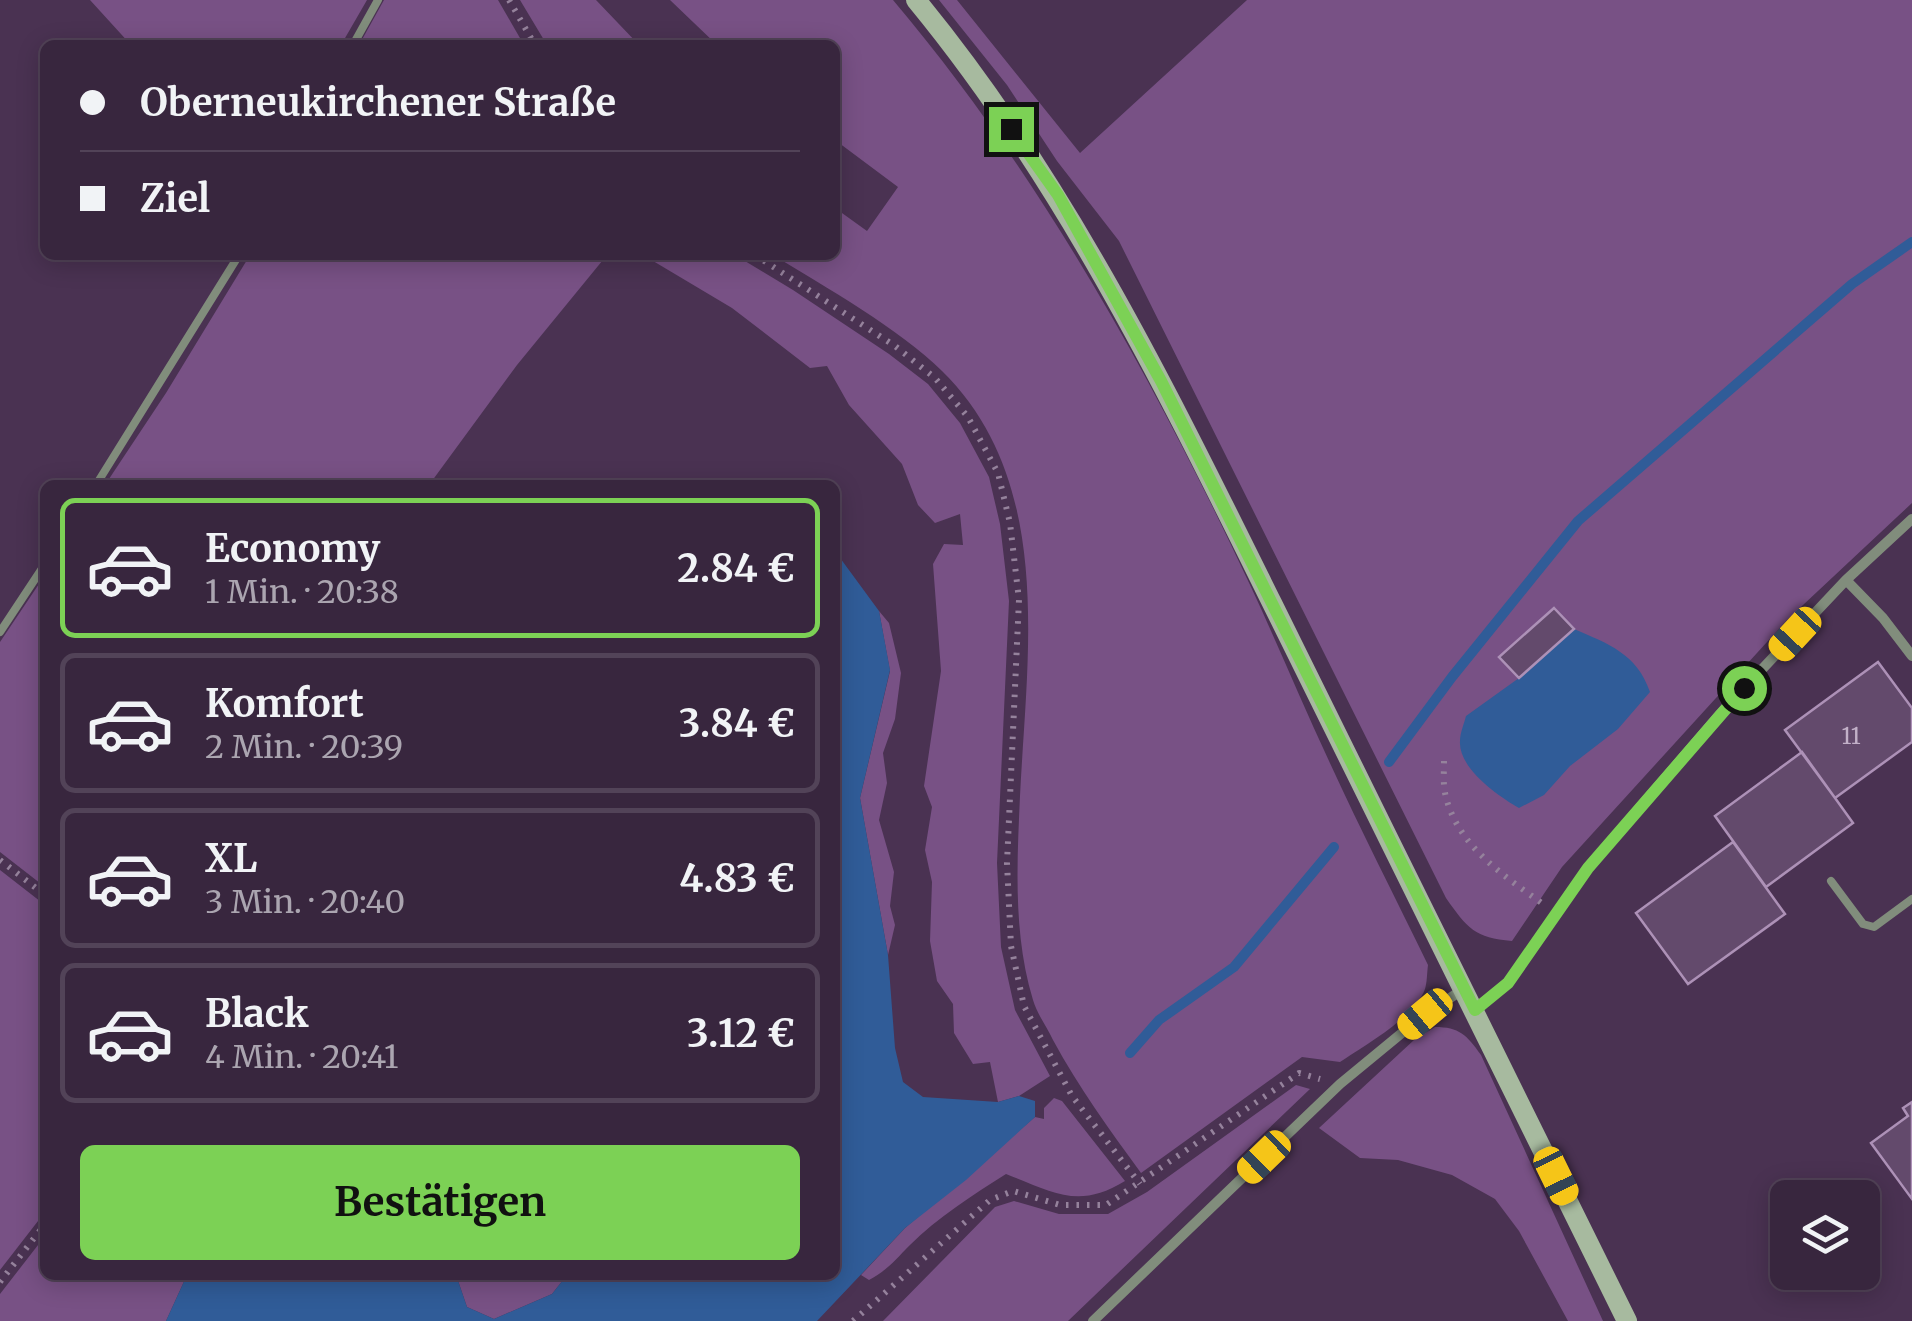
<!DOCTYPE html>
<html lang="de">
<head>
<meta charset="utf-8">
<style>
	body { margin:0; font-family:Merriweather,serif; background:#3f2e45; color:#f1f3f6; height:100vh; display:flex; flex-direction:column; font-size:38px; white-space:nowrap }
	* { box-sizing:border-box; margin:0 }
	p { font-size:32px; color:#aba5b0 }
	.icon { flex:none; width:55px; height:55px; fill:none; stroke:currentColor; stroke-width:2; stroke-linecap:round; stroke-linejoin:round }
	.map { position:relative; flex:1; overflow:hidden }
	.drawer { position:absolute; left:40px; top:480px; width:800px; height:800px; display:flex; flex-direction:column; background:#38263e; border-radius:15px; box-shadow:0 5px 25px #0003,0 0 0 2px #524358 }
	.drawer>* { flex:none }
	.hud { position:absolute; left:40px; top:40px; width:800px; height:220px; border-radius:15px; box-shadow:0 5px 25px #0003,0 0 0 2px #524358; display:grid; align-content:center; height:220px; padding:0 40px; background:#38263e }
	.fabs { position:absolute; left:1770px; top:1180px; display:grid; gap:20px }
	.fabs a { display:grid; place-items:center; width:110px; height:110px; border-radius:15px; background:#38263e; box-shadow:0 5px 25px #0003,0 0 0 2px #524358; font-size:50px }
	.end { position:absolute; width:45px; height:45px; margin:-22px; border:12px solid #7cd155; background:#111; box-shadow:0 0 0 5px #111 }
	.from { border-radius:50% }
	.car { position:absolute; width:30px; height:60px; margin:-30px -15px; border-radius:12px; box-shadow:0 0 8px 2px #0007; background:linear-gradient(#f5c518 24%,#345 0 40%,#f5c518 0 76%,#345 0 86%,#f5c518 0) }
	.hud b { display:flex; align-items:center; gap:35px; height:95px; font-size:38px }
	.hud b+b { border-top:2px solid #524358 }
	.hud i { width:25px; height:25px; background:#f1f3f6 }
	ul { padding:18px 0 0; list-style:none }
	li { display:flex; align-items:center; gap:30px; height:140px; margin:0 20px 15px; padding:0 20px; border:5px solid #524358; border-radius:15px }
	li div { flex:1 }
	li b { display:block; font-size:38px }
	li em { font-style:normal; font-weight:700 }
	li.selected { border-color:#7cd155 }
	li>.icon { width:90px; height:90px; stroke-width:1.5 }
	.primary-button { display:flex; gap:20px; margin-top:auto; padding:20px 40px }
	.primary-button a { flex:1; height:115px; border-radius:15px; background:#7cd155; color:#111; font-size:40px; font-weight:700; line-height:115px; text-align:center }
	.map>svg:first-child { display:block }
	.green { fill:#785185 }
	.water { fill:#305c98 }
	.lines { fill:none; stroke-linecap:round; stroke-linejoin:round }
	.stream { stroke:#305c98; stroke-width:10 }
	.building { fill:#634a6c; stroke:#ad91b7; stroke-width:2.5 }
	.path { stroke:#95829c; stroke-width:6; stroke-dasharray:2.5 8; stroke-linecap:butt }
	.lane { stroke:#818d7c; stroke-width:8 }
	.street { stroke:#818d7c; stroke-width:10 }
	.secondary { stroke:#a7ba9f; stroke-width:20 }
	.route { stroke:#7cd155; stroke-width:12 }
	.labels { text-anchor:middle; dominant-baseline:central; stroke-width:9; stroke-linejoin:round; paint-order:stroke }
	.number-label { font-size:22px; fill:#c2b0c8 }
</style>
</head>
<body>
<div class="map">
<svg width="1912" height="1321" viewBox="0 0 1912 1321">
	<rect width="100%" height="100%" fill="#4a3252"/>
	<path class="green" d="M90,0h277l-26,45h-210z
		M384,0h114l26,45h-165z
		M520,0h76l43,45h-92z
		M670,0h223c148,175 261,380 358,587 27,58 51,116 78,174 31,68 66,136 99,204 -1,8 -1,18 -3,24 -10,28 -61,57 -85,73l-38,-5 -161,116c-32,-44 -62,-85 -88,-133 -6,-13 -16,-26 -20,-40 -20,-66 -16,-136 -13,-204 7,-143 35,-314 -78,-425 -41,-41 -118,-85 -169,-116h62v-47l32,23 31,-44 -63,-47v-95h-118z
		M939,0h18l123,153 167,-153h665v503l-125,117 -225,247 -50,74c-37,-3 -45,-13 -66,-43l-327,-657 -62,-80 -50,-76z
		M250,255h357l-90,110 -88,120h-324l61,-92z
		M643,255h92l58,35 96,64 39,30 32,39 29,54 11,47 9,77 -12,262 4,84 14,63 35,66 -31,20 -21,6 -8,-40 -17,2 -19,-31 -1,-29 -16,-23 -7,-40 2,-59 -7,-32 7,-43 -8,-21 17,-115 -8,-107 11,-20 19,1 -3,-31 -25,9 -17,-18 -16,-41 -53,-59 -22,-39 -17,2 -78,-60z
		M45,575v312l-45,-35v-210z
		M879,611l10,12 12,50 -6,46 -12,34 4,30 -8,37 15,52 -4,34 5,19 -7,30 -28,-157 30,-127z
		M0,870l45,35v307l-45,58z
		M1435,1027c24,0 32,8 46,28l122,266h-35l-49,-90 -24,-32 -43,-24 -54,-15 -38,-2 -41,-30 95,-88z
		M1296,1085l14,4 -242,232h-185l112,-114 19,-6 45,13h49l39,-22z
		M1054,1098l8,3 63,80c-47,29 -72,11 -119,-7 -32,20 -69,44 -96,71 -15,15 -21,24 -41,35l-8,-5 44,-47 130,-111 9,2v-11z
		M45,1236v39h142l-21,46h-166v-27z
		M456,1275h111l-15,19 -58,25 -27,-12z"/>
	<path class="water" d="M835,551l44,60 11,59 -30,128 28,157 7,93 8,34 20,15 75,5 21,-6 16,5v16l-69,63 -61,48 -88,93h-651l21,-46h269l11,32 27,12 58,-25 15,-19h268z
		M1574,629c35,15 63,25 76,63l-32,37 -48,37 -26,29 -25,13c-21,-12 -61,-40 -59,-67 0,-8 4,-17 6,-25l53,-38z"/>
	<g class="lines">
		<path class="stream" d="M1389,762l63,-85 126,-156 274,-237 60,-42
			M1130,1053l29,-33 75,-53 100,-120"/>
	</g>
	<path class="building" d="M1554,608l20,21 -55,49 -20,-21z
		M1878,662l34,46v34l-77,56 -50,-68z
		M1802,752l51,71 -87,64 -51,-71z
		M1733,842l52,72 -97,70 -52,-71z
		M1912,1102v97l-41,-56 37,-27 -5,-8z"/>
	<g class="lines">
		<path class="path" d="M509,0l26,45
			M755,255l140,91 40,32 33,39 30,56 12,50 9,77 -12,263 4,83 13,60 48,90 68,88
			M1444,761c0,10 -1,22 1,32 11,52 58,82 98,111
			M0,860l45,35
			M0,1282l45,-58
			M853,1321l137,-121 23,-9 47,14h46l193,-132 21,6"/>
		<path class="lane" d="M353,45l25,-45
			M96,485l143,-230
			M0,632l45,-68
			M1831,881l32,43 11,3 38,-28"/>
		<path class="street" d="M1846,580l37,38 29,38
			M1475,1009l33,-26 80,-115 131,-153 127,-135 66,-61
			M1093,1321l247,-237 85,-70 39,-25"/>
		<path class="secondary" d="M916,0c150,182 252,393 356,603 119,239 235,479 355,718"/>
	</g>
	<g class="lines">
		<path class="route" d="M1011,129l47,66 103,186 314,629 33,-27 80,-115 156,-180"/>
	</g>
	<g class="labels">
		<g class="number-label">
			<text x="1851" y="736">11</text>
		</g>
	</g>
</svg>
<div class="fabs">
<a><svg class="icon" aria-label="layers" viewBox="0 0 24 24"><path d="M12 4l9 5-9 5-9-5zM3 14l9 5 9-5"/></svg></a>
</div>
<i class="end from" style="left:1744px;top:688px"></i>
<i class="end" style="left:1011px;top:129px"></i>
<i class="car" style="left:1795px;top:634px;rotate:223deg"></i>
<i class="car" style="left:1425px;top:1014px;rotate:230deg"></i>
<i class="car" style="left:1264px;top:1157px;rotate:226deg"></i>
<i class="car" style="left:1556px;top:1176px;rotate:154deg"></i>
<div class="hud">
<b><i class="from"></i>Oberneukirchener Straße</b>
<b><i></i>Ziel</b>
</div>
<section class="drawer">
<ul>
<li class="selected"><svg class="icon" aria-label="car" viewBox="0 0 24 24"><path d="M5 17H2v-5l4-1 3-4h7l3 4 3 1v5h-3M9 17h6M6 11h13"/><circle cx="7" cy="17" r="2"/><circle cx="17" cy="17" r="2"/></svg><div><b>Economy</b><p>1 Min. · 20:38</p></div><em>2.84 €</em></li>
<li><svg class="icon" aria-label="car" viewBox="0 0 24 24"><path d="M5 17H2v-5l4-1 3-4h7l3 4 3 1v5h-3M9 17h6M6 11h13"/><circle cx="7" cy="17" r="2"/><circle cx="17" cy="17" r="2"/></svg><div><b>Komfort</b><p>2 Min. · 20:39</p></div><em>3.84 €</em></li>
<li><svg class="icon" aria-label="car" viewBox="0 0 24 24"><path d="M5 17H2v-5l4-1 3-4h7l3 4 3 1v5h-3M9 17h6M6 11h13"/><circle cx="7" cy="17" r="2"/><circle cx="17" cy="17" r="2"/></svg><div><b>XL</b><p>3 Min. · 20:40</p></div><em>4.83 €</em></li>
<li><svg class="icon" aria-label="car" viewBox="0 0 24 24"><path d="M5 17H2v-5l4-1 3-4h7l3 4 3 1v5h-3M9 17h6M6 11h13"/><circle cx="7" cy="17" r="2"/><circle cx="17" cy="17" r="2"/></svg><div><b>Black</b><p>4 Min. · 20:41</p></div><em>3.12 €</em></li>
</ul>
<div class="primary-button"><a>Bestätigen</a></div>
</section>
</div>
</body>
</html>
